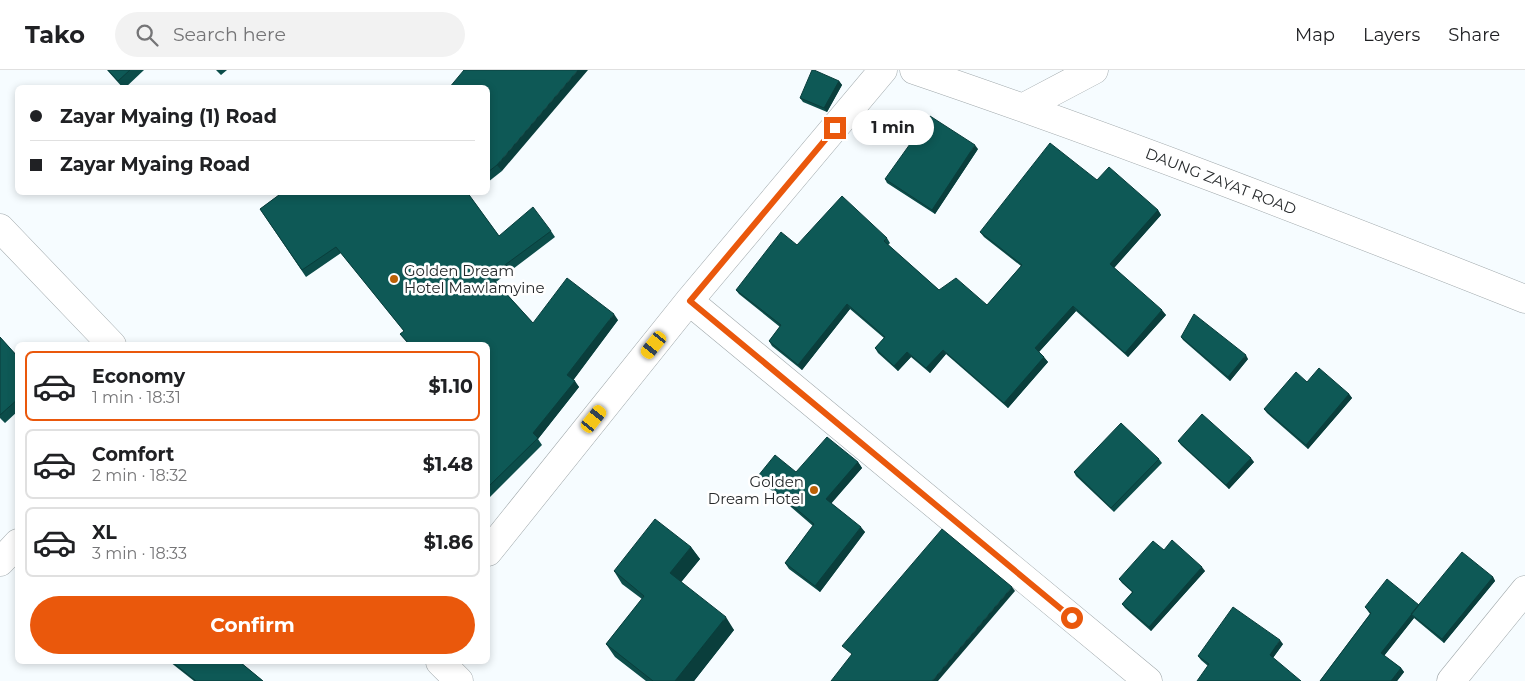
<!DOCTYPE html>
<html lang="en">
<head>
<meta charset="utf-8">
<style>
	body { margin:0; font-family:Montserrat,sans-serif; background:#f2f2f2; color:#202124; height:100vh; display:flex; flex-direction:column; font-size:19px; white-space:nowrap }
	* { box-sizing:border-box; margin:0 }
	p { font-size:16px; color:#757577 }
	.icon { flex:none; width:28px; height:28px; fill:none; stroke:currentColor; stroke-width:2; stroke-linecap:round; stroke-linejoin:round }
	.map { position:relative; flex:1; overflow:hidden }
	.details { position:absolute; left:15px; top:272px; width:475px; height:322px; display:flex; flex-direction:column; background:#fff; border-radius:8px; box-shadow:0 2px 8px #0003 }
	.details>* { flex:none }
	.top-card { position:absolute; left:15px; top:15px; width:475px; height:110px; border-radius:8px; box-shadow:0 2px 8px #0003; display:grid; align-content:center; height:110px; padding:0 15px; background:#fff }
	.end { position:absolute; width:22px; height:22px; margin:-11px; border:6px solid #ea580c; background:#fff; box-shadow:0 0 0 2px #fff }
	.from { border-radius:50% }
	.bubble { position:absolute; height:35px; border-radius:18px; background:#fff; box-shadow:0 2px 8px #0003; font-size:16px; font-weight:700; line-height:35px; text-align:center }
	.car { position:absolute; width:15px; height:30px; margin:-15px -8px; border-radius:6px; box-shadow:0 0 4px 1px #0007; background:linear-gradient(#f5c518 24%,#345 0 40%,#f5c518 0 76%,#345 0 86%,#f5c518 0) }
	.top-card b { display:flex; align-items:center; gap:18px; height:48px; font-size:19px }
	.top-card b+b { border-top:1px solid #e0e0e0 }
	.top-card i { width:12px; height:12px; background:#202124 }
	ul { padding:9px 0 0; list-style:none }
	li { display:flex; align-items:center; gap:15px; height:70px; margin:0 10px 8px; padding:0 5px; border:2px solid #e0e0e0; border-radius:8px }
	li div { flex:1 }
	li b { display:block; font-size:19px }
	li em { font-style:normal; font-weight:700 }
	li.current { border-color:#ea580c }
	li>.icon { width:45px; height:45px; stroke-width:1.5 }
	.cta { display:flex; gap:10px; margin-top:auto; padding:10px 15px }
	.cta a { flex:1; height:58px; border-radius:30px; background:#ea580c; color:#fff; font-size:20px; font-weight:700; line-height:58px; text-align:center }
	header { display:flex; align-items:center; gap:30px; box-sizing:border-box; height:70px; padding:0 25px; background:#fff; border-bottom:1px solid #e0e0e0 }
	header strong { font-size:24px }
	nav { display:flex; gap:28px; margin-inline-start:auto; font-size:18px }
	.search { width:350px; height:45px; background:#f2f2f2; display:flex; align-items:center; gap:12px; box-sizing:border-box; padding:0 18px; border-radius:28px; color:#757577; font-size:19px }
	.map>svg:first-child { display:block }
	.lines { fill:none; stroke-linecap:round; stroke-linejoin:round }
	.minor-casing { stroke:#a0a8ab; stroke-width:29 }
	.trunk-casing { stroke:#a0a8ab; stroke-width:29 }
	.minor { stroke:#fff; stroke-width:28 }
	.trunk { stroke:#fff; stroke-width:28 }
	.wall { fill:#0c4d4a }
	.shaded-wall { fill:#0a3e3c }
	.building { fill:#0e5956; stroke:#0a3e3c }
	.route { stroke:#ea580c; stroke-width:6 }
	.poi-dot { fill:#bb6005; stroke:#fff; stroke-width:2 }
	.labels { text-anchor:middle; dominant-baseline:central; stroke-width:5; stroke-linejoin:round; paint-order:stroke }
	.street-label { font-size:15px; fill:#272a2c; stroke:#fff }
	.poi-label { font-size:15px; fill:#272a2c; stroke:#fff; text-anchor:start }
</style>
</head>
<body>
<header>
<strong>Tako</strong>
<div class="search"><svg class="icon" aria-label="search" viewBox="0 0 24 24"><circle cx="10" cy="10" r="6"/><path d="M15 15l6 6"/></svg>Search here</div>
<nav><a>Map</a><a>Layers</a><a>Share</a></nav>
</header>
<div class="map">
<svg width="1525" height="611" viewBox="0 0 1525 611">
	<rect width="100%" height="100%" fill="#f6fcff"/>
	<g class="lines">
		<defs>
			<path id="minor" d="M914,0c206,70 409,149 611,229
				M1024,37l70,-37
				M689,231l459,380
				M488,482l201,-251 194,-231
				M0,492l18,-19
				M1451,611l74,-91"/>
			<path id="trunk" d="M0,158l112,117
				M440,592l19,19"/>
		</defs>
		<use href="#minor" class="minor-casing"/>
		<use href="#trunk" class="trunk-casing"/>
		<use href="#minor" class="minor"/>
		<use href="#trunk" class="trunk"/>
	</g>
	<path class="wall" d="M107,0h37l-19,18h-2z
		M216,0h11l-6,5z
		M839,11l3,4 -15,27 -24,-10 -3,-4z
		M488,18l14,83 -14,11z
		M978,79l-43,65 -48,-31 -2,-4z
		M1097,110l61,30 3,5 -47,53 52,47 -38,42 -52,-46 -37,41 9,10 -40,46 -62,-54 -16,19 -19,-16 -13,14 -20,-18 -3,-5 9,-10 -34,-29 -48,61 -30,-24 -3,-5 11,-14 -41,-33 -3,-4 61,-45 90,-7 3,5 -2,2 51,45 48,15 34,-39 -37,-29 -4,-5z
		M283,122h190l-4,3 30,41 52,-5 4,6 -59,45 37,41 85,-3 -45,60 6,7 -41,52 4,6 -54,54v-154h-79l-9,-11 4,-3 -63,-78 -35,24 -46,-68z
		M0,267l18,20v54l-13,12 -5,-5z
		M1181,267l67,22 -18,22 -47,-41z
		M1307,312l42,12 3,4 -44,51 -41,-36 -3,-4z
		M1178,371l76,21 -25,27 -48,-44z
		M1159,389l3,4 -48,49 -38,-36 -2,-4z
		M858,392l4,6 -31,35 34,29 -45,60 -31,-23 -4,-6 28,-37 -51,-44 -4,-6 38,-4z
		M691,477l9,12 -19,23 53,48 -40,51h-48l-31,-24 -9,-13 36,-45 -20,-15 -8,-13z
		M1164,480l41,21 -54,60 -26,-23 -3,-4 10,-12 -10,-9 -3,-4z
		M1493,507l2,4 -51,62 -30,-25 -30,38 17,12 3,4 -7,9h-77l50,-67 -5,-7 54,-2z
		M1283,574l-10,14 -65,8 -7,-6 -3,-4z
		M170,592h70l23,19h-69z"/>
	<path class="shaded-wall" d="M578,0h10l-86,101 -5,-6z
		M839,11l3,4 -15,27 -3,-4z
		M975,75l3,4 -43,65 -3,-4z
		M1158,140l3,5 -48,54 -3,-5z
		M847,234l3,5 -48,61 -4,-5z
		M1073,236l3,5 -38,42 -3,-5z
		M1162,240l4,5 -38,42 -3,-4z
		M614,244l4,6 -46,62 -5,-7z
		M943,280l3,4 -16,19 -4,-5z
		M907,282l4,5 -13,14 -4,-5z
		M1246,285l2,4 -18,22 -2,-4z
		M1044,287l4,5 -40,46 -4,-5z
		M575,311l4,6 -41,52 -5,-6z
		M1349,324l3,4 -44,51 -2,-4z
		M1251,388l3,4 -25,27 -3,-4z
		M858,392l4,6 -32,37 -4,-6z
		M861,457l4,5 -45,60 -5,-6z
		M691,477l9,12 -22,27 -8,-13z
		M1202,497l3,4 -54,60 -2,-4z
		M1493,507l2,4 -51,62 -2,-4z
		M1012,517l3,4 -77,90h-6z
		M1419,535l-8,9 3,4 -31,39 -2,-4z
		M726,547l8,13 -40,51h-19z
		M1280,570l3,4 -11,15 -2,-4z
		M1401,598l3,4 -7,9h-6z"/>
	<path class="building" d="M108,0h22l-12,11z
		M464,0h114l-81,95 -9,7v-84h-39z
		M812,0h2l25,11 -15,27 -24,-10z
		M930,46l45,29 -43,65 -47,-31z
		M1050,73l47,37 12,-13 49,43 -48,54 52,46 -37,43 -52,-47 -38,42 9,9 -40,46 -61,-53 -17,18 -19,-16 -13,14 -19,-18 10,-11 -38,-33 -49,61 -29,-24 12,-16 -45,-35 45,-58 16,13 45,-49 45,42 -3,3 55,49 17,-12 31,27 35,-40 -42,-33z
		M283,122h184l32,44 34,-29 18,24 -61,45 43,47 34,-45 47,36 -47,61 8,6 -42,52 5,5 -50,49v-142h-78l-10,-11 4,-3 -68,-84 -34,23 -42,-61z
		M1194,244l52,41 -18,22 -47,-40z
		M0,267l18,20v42l-18,16z
		M1319,298l30,26 -43,51 -42,-36 32,-37 11,10z
		M1202,344l49,44 -25,27 -48,-44z
		M1121,353l38,36 -48,49 -37,-36z
		M827,367l31,25 -32,37 35,28 -46,59 -30,-23 29,-39 -56,-48 17,-21 21,17z
		M655,449l36,28 -21,26 56,44 -51,64h-22l-47,-37 38,-48 -30,-25z
		M942,459l70,58 -80,94h-101l21,-27 -10,-8z
		M1172,470l30,27 -53,60 -27,-23 11,-12 -14,-13 34,-38 11,9z
		M1462,482l31,25 -51,62 -31,-25z
		M1387,509l32,26 -38,48 20,15 -10,13h-71l51,-68 -6,-6z
		M1233,537l47,33 -10,15 31,26h-104l12,-17 -11,-8z
		M172,592h68l23,19h-67z"/>
	<g class="lines">
		<path class="route" d="M835,58l-145,173 382,317"/>
	</g>
	<g class="poi-dot">
		<circle cx="394" cy="209" r="5"/>
		<circle cx="814" cy="420" r="5"/>
	</g>
	<g class="labels">
		<g class="street-label">
			<text transform="translate(1221 111) rotate(21)">DAUNG ZAYAT ROAD</text>
		</g>
		<g class="poi-label">
			<text x="404" y="200">Golden Dream<tspan x="404" dy="17">Hotel Mawlamyine</tspan></text>
			<text x="804" y="411" text-anchor="end">Golden<tspan x="804" dy="17">Dream Hotel</tspan></text>
		</g>
	</g>
</svg>
<i class="end from" style="left:1072px;top:548px"></i>
<i class="end" style="left:835px;top:58px"></i>
<div class="bubble" style="left:852px;top:40px;width:82px">1 min</div>
<i class="car" style="left:654px;top:275px;rotate:219deg"></i>
<i class="car" style="left:594px;top:349px;rotate:39deg"></i>
<div class="top-card">
<b><i class="from"></i>Zayar Myaing (1) Road</b>
<b><i></i>Zayar Myaing Road</b>
</div>
<section class="details">
<ul>
<li class="current"><svg class="icon" aria-label="car" viewBox="0 0 24 24"><path d="M5 17H2v-5l4-1 3-4h7l3 4 3 1v5h-3M9 17h6M6 11h13"/><circle cx="7" cy="17" r="2"/><circle cx="17" cy="17" r="2"/></svg><div><b>Economy</b><p>1 min · 18:31</p></div><em>$1.10</em></li>
<li><svg class="icon" aria-label="car" viewBox="0 0 24 24"><path d="M5 17H2v-5l4-1 3-4h7l3 4 3 1v5h-3M9 17h6M6 11h13"/><circle cx="7" cy="17" r="2"/><circle cx="17" cy="17" r="2"/></svg><div><b>Comfort</b><p>2 min · 18:32</p></div><em>$1.48</em></li>
<li><svg class="icon" aria-label="car" viewBox="0 0 24 24"><path d="M5 17H2v-5l4-1 3-4h7l3 4 3 1v5h-3M9 17h6M6 11h13"/><circle cx="7" cy="17" r="2"/><circle cx="17" cy="17" r="2"/></svg><div><b>XL</b><p>3 min · 18:33</p></div><em>$1.86</em></li>
</ul>
<div class="cta"><a>Confirm</a></div>
</section>
</div>
</body>
</html>
